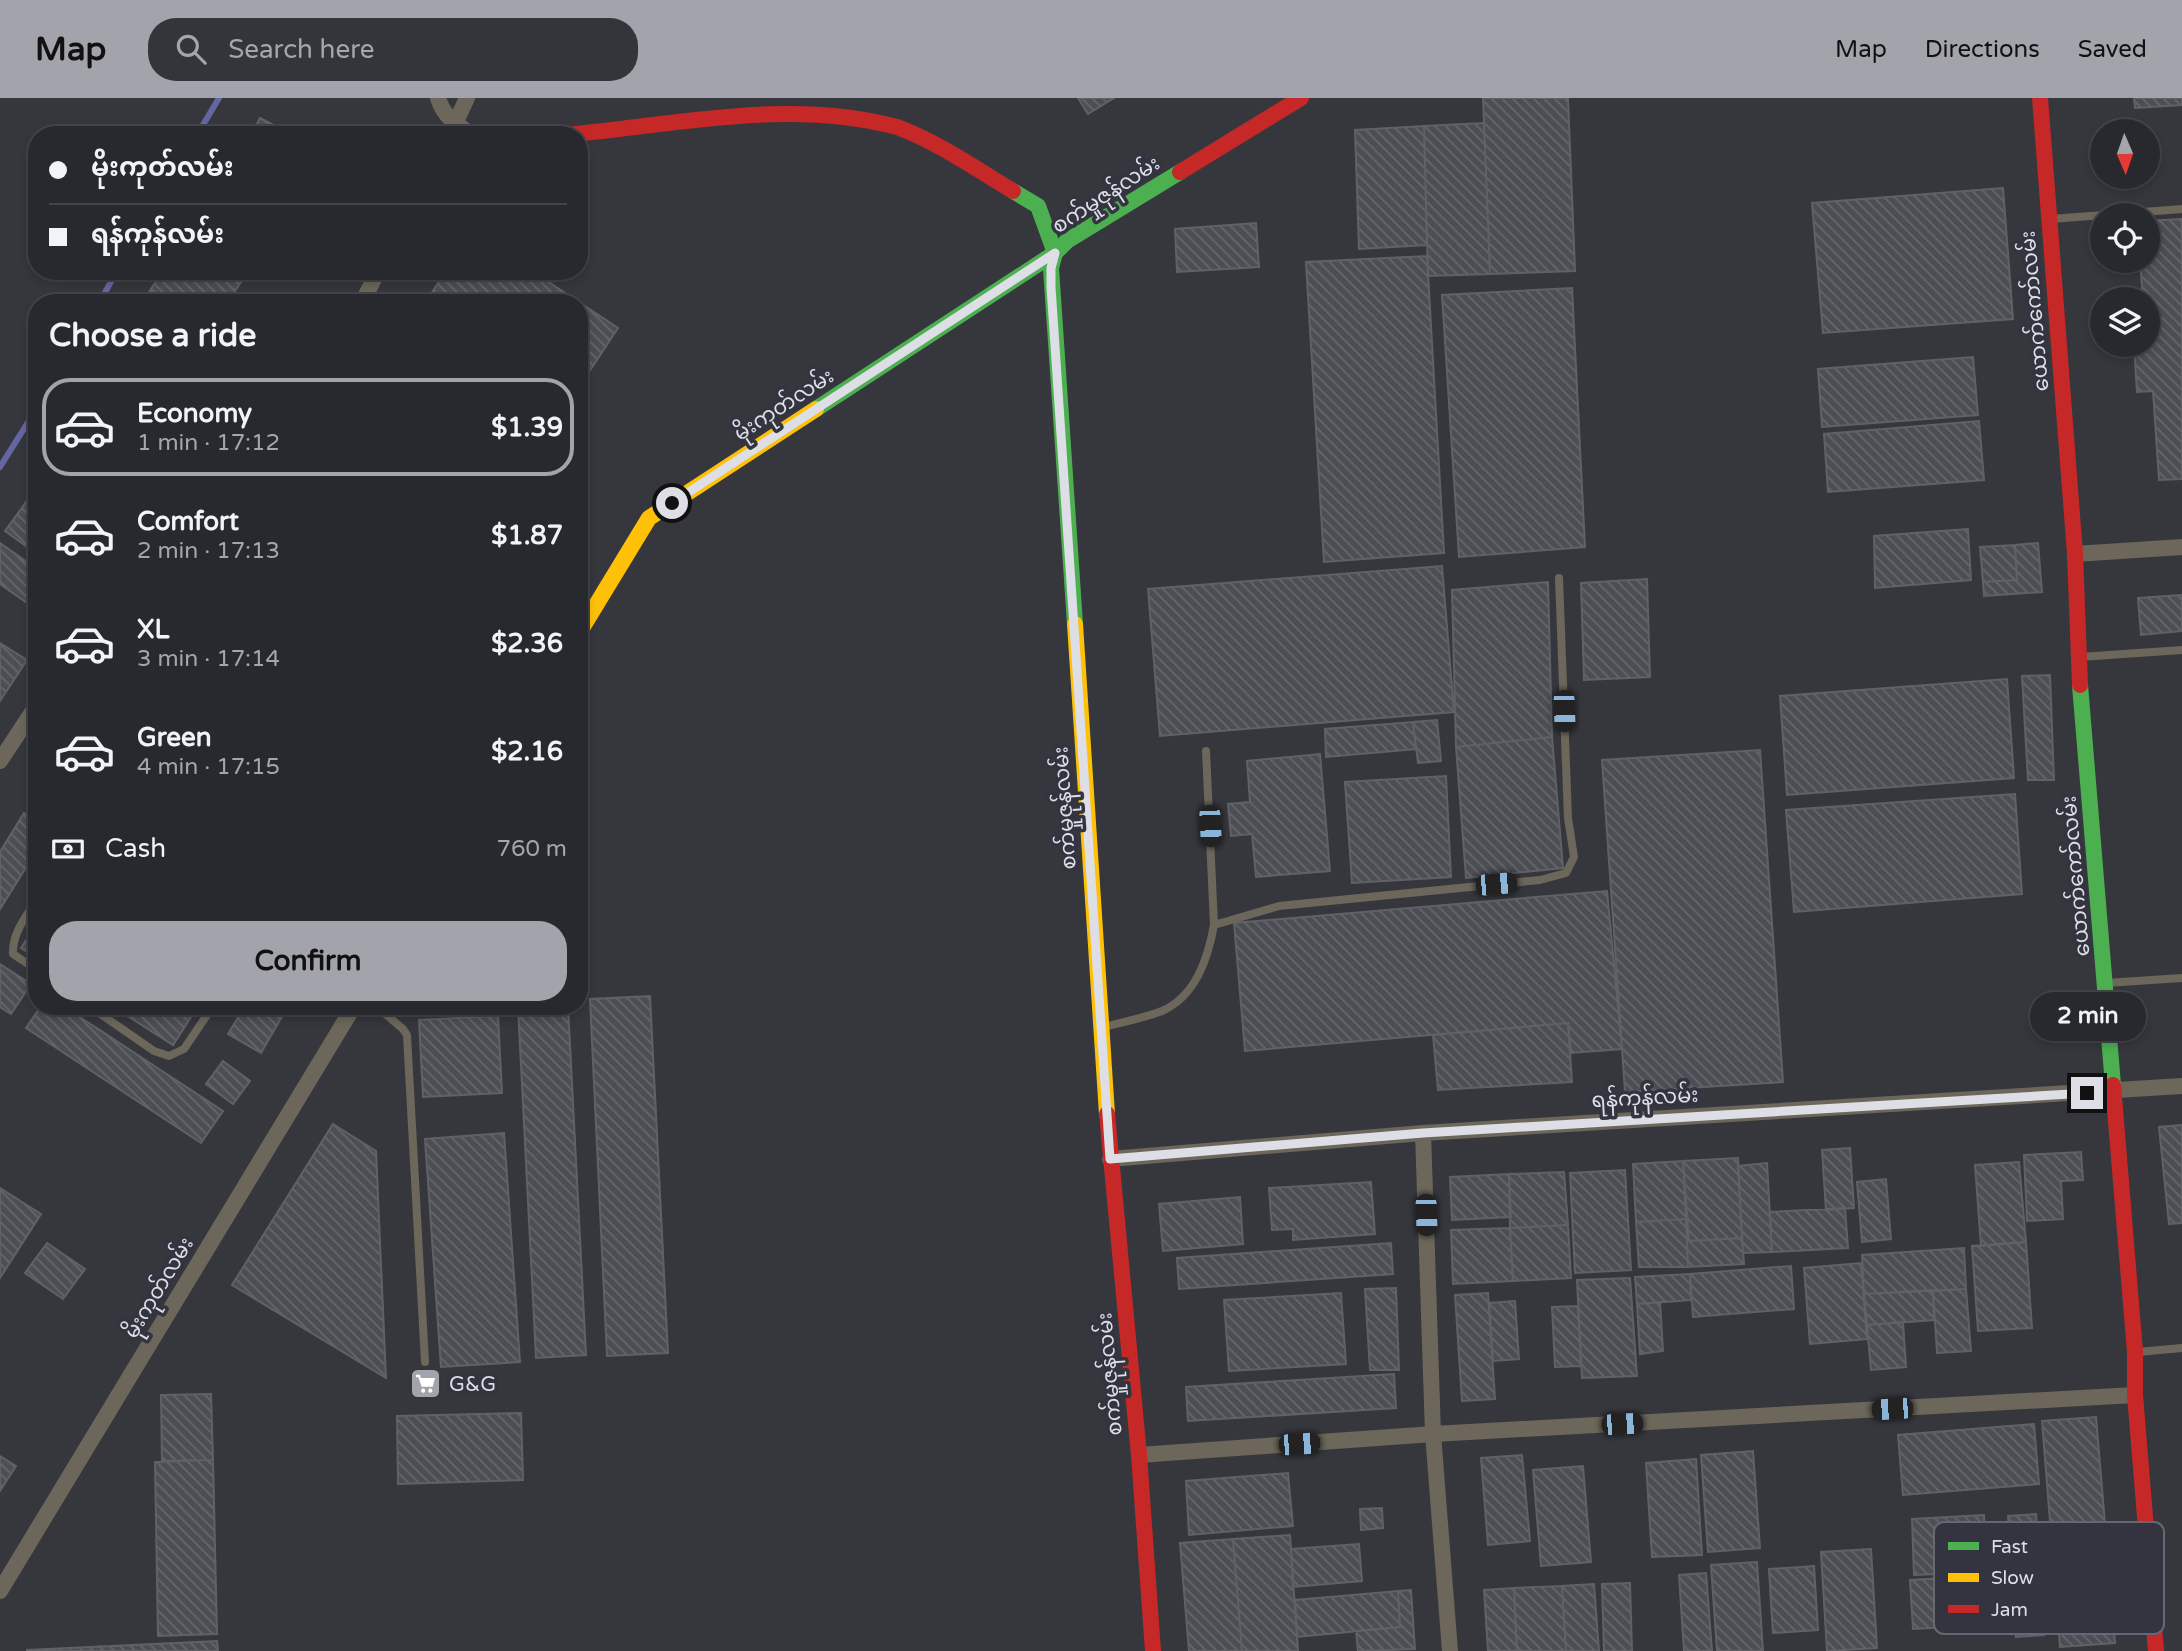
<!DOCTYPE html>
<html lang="en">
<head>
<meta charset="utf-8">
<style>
	body { margin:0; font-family:"Varela Round","Noto Sans Myanmar",sans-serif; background:#34353a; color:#f1f3f6; height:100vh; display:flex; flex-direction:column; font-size:26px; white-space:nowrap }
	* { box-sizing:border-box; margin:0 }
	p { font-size:23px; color:#a5a6aa }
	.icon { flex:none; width:38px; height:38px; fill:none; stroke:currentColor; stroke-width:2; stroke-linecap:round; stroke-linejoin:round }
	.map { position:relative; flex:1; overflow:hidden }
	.drawer { position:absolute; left:28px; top:196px; width:560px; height:721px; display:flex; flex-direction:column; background:#28292e; border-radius:28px; box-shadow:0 4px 10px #0003,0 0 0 2px #44454a }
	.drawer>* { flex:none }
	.hud { position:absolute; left:28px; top:28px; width:560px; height:154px; border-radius:28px; box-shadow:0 4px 10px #0003,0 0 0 2px #44454a; display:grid; align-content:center; height:154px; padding:0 21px; background:#28292e }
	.needle { width:46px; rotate:178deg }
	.tools { position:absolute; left:2090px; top:21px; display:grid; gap:14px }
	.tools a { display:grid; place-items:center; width:70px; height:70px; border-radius:50%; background:#28292e; box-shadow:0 4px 10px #0003,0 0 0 2px #44454a; font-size:35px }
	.end { position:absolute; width:32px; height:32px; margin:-16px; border:9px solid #dddee6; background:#111; box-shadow:0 0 0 4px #111 }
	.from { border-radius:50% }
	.bubble { position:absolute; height:49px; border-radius:24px; background:#28292e; box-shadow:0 4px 10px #0003,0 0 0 2px #44454a; font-size:23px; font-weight:700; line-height:49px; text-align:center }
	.car { position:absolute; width:21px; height:42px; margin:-21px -10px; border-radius:9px; box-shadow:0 0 5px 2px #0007; background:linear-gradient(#222 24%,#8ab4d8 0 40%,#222 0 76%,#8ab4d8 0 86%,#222 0) }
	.hud b { display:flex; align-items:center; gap:24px; height:66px; font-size:26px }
	.hud b+b { border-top:2px solid #44454a }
	.hud i { width:18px; height:18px; background:#f1f3f6 }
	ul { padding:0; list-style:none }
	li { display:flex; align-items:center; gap:21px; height:98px; margin:0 14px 10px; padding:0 7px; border:4px solid transparent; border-radius:28px }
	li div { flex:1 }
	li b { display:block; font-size:26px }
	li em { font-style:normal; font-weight:700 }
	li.on { border-color:#a3a4ab }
	li>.icon { width:63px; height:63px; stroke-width:1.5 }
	h2 { padding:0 21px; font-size:32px; line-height:84px }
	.pay { display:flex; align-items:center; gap:18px; height:77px; padding:0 21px; font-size:26px }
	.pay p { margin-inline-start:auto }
	.button { display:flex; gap:14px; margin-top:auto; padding:14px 21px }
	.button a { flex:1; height:80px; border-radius:28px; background:#a3a4ab; color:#111; font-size:28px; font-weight:700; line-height:80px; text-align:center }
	header { display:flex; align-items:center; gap:42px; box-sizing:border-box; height:98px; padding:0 35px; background:#a3a4ab; color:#111 }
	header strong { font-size:33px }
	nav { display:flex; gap:38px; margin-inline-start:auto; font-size:24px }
	.search { width:490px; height:63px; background:#34353a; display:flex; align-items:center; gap:18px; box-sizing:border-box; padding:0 24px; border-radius:28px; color:#a5a6aa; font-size:26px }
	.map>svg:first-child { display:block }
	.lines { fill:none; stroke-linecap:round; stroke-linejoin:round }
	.stream { stroke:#6466a4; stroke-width:6 }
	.building { fill:url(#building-back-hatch); stroke:#606167; stroke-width:2 }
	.lane { stroke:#6c675a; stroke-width:8 }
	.street { stroke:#6c675a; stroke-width:16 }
	.fast { stroke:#4caf50; stroke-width:16 }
	.slow { stroke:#ffc107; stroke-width:16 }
	.jam { stroke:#c62828; stroke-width:16 }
	.route { stroke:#dddee6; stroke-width:9 }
	.labels { text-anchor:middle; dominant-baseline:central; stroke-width:7; stroke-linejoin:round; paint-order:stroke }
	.street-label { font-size:21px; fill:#dddee6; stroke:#333440 }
	.poi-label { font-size:21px; fill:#dddee6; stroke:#333440; text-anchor:start }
	.key { fill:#333440; stroke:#666772; stroke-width:2 }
	.key-label { font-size:19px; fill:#dddee6 }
</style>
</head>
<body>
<header>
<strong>Map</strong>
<div class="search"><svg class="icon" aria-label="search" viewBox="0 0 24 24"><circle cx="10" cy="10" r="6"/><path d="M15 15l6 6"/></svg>Search here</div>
<nav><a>Map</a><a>Directions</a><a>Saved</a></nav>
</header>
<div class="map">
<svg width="2182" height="1553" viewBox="0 0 2182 1553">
	<defs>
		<pattern id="building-back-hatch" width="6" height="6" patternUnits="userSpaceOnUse" patternTransform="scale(1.75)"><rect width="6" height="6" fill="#4d4e53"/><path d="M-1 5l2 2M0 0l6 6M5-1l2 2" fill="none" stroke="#66676c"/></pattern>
	</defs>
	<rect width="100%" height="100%" fill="#36373d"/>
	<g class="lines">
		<path class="stream" d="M197,37l22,-37
			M99,205l18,-32
			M0,369l37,-59"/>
	</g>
	<path class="building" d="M1078,0h36l-26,16z
		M1483,0h85l7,173 -85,3z
		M2134,0h48v7l-47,3z
		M260,20l33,17h-42z
		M1484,25l6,151 -62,2 -4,-150z
		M1424,28l3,119 -68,4 -4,-119z
		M2003,90l10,131 -190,14 -11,-130z
		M2182,121v260l-23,1 -6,-89 -16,1 -3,-47h13v-46h-4l-3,-38h7v-40z
		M1256,125l3,44 -82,5 -2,-43z
		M1427,158l17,297 -120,9 -18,-300z
		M163,173h67l13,8 -16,24h-55l-21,-14z
		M446,173h86l86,57 -39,59v-84h-154z
		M1572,190l13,259 -126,10 -17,-262z
		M151,191l19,14h-27z
		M1973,259l5,58 -156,12 -4,-58z
		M1979,323l5,59 -156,12 -4,-58z
		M37,389v67l-32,-23z
		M1968,431l3,51 -96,8 -1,-52z
		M0,445l37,26v41l-37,-26z
		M2038,445l4,49 -58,4 -1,-14 34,-2 -2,-35z
		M2015,447l2,35 -34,2 -3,-35z
		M1442,468l12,146 -294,24 -12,-147z
		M1647,481l3,98 -66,3 -3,-97z
		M1548,484l4,155 -96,10 -4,-157z
		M2182,497v36l-41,4 -3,-37z
		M0,545l27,17 -27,41z
		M2050,577l4,105h-26l-6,-104z
		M2007,581l7,99 -227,17 -7,-99z
		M1437,622l4,41 -23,2 -5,-41z
		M1413,624l3,27 -90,8 -1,-28z
		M1552,639l11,131 -97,10 -10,-131z
		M1760,652l23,332 -158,10 -23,-332z
		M1320,656l10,117 -74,6 -4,-43 -21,2 -3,-32 22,-2 -3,-41z
		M1446,678l5,101 -99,6 -7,-101z
		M2015,696l7,100 -228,18 -8,-102z
		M24,715l13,8v29l-37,59v-57z
		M1607,793l15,158 -51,4 -3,-30 -323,28 -11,-128z
		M37,826v34l-16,-10z
		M0,866l31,20 -20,30 -11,-7z
		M650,898l18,357 -61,3 -17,-357z
		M41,908h22l160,105 -22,32 -175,-115z
		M112,908h86l-25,39z
		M245,908h43l-27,47 -33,-19z
		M518,908h50l18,349 -50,3z
		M498,918l4,77 -79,4 -4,-77z
		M1568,925l4,59 -134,8 -5,-55z
		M223,963l27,20 -17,23 -27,-20z
		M333,1026l43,27 10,227 -154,-93z
		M2182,1027v98l-13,1 -10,-97z
		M504,1035l16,229 -79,5 -16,-228z
		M1850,1050l4,60 -28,2 -4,-60z
		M2081,1054l2,28 -22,1 2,38 -36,2 -3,-66z
		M1738,1060l4,80 -53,3 -6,-80z
		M1683,1063l3,58 -50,3 -3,-58z
		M2019,1064l7,80 -45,4 -6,-81z
		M1767,1065l5,89 -29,1 -5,-87z
		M1625,1072l6,100 -56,3 -5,-100z
		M1564,1074l4,53 -58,3 -1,-54z
		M1509,1076l2,43 -59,3 -2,-43z
		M1886,1081l5,60 -29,3 -5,-60z
		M1371,1084l4,52 -82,6v-11l-21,1 -3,-42z
		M0,1090l41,26 -41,64z
		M1240,1099l3,47 -80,7 -4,-47z
		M1845,1110l3,40 -76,4 -2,-40z
		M1686,1121l2,48h-49l-3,-45z
		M1568,1127l3,53 -58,3 -3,-53z
		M1510,1130l3,53 -60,3 -2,-54z
		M1742,1140l2,26 -56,3 -1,-26z
		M2026,1144l6,86 -54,3 -6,-85z
		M47,1145l38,26 -22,30 -38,-26z
		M1391,1145l2,31 -214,15 -2,-31z
		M1964,1150l2,41 -102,5 -2,-39z
		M1861,1165l6,76 -57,5 -6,-76z
		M1791,1168l3,43 -101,8 -3,-43z
		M1690,1176l1,26 -54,4 -2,-27z
		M1630,1180l7,98 -55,2 -5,-98z
		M1396,1190l3,82h-29l-5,-81z
		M1966,1191l5,62 -34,2 -4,-62z
		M1933,1192l1,30 -67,5 -3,-31z
		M1341,1195l5,71 -117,7 -5,-71z
		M1488,1195l7,106 -33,2 -7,-106z
		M1515,1203l4,58 -26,2 -4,-58z
		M1660,1204l3,49 -23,3 -3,-50z
		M1578,1208l3,60 -26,1 -3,-60z
		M1903,1224l3,45 -35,3 -4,-45z
		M1394,1276l2,34 -208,13 -2,-34z
		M211,1296l2,66 -51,1 -1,-66z
		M521,1315l2,67 -125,4 -1,-68z
		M2096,1319l19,226 -55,4 -18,-226z
		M2034,1326l5,60 -136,11 -5,-60z
		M1753,1353l7,97 -52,4 -7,-97z
		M1522,1357l8,86 -42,4 -7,-87z
		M0,1358l16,10 -16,25z
		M1696,1361l6,96 -50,2 -6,-94z
		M213,1362l4,174 -59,2 -3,-174z
		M1583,1368l8,96 -50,4 -8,-96z
		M1288,1375l5,53 -104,9 -3,-54z
		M1382,1410l1,20 -22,2 -1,-21z
		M2036,1416l8,121 -28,2 -8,-121z
		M1984,1417l3,57 -73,3 -2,-56z
		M1290,1437l8,116h-56l-9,-112z
		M1233,1441l9,112h-53l-9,-108z
		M1359,1446l3,37 -69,6 -2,-38z
		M1871,1451l6,99 -50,3 -6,-99z
		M1757,1464l6,89h-46l-6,-86z
		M1814,1468l4,64 -45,3 -4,-64z
		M1706,1475l6,78h-28l-5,-76z
		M2004,1477l3,49 -94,5 -3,-49z
		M1630,1485l2,68h-28l-2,-67z
		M1594,1486l5,67h-33l-4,-65z
		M1562,1488l4,65h-49l-3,-63z
		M1514,1490l3,63h-29l-4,-61z
		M1411,1492l4,59 -57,2 -2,-20 44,-4 -2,-36z
		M1398,1493l2,36 -103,10 -2,-37z
		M217,1543l1,10h-191v-1z"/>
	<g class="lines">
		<path class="lane" d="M2051,121l131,-10
			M2080,559l102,-7
			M37,801c-11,18 -25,34 -24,55l24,16
			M1214,827l65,-19 261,-26 26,-7 8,-16 -6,-39 -9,-240
			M2106,885l76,-5
			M89,908l65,45 15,5 15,-7 29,-43
			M376,908l27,23 4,6 18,327
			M1104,929c19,-5 40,-9 58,-16 34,-15 46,-53 52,-86l-8,-174
			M2138,1254l44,-4"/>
		<path class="street" d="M438,0c6,19 18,27 35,37
			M450,37l17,-37
			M362,205l16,-32
			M2075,456l107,-7
			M0,663l37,-56
			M1423,1035l10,301 17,217
			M1110,1061l313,-26 759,-47
			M1139,1357l294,-21 702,-39
			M0,1493l354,-585"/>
		<path class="fast" d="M816,311l239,-156 -17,-47 -25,-15
			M1075,526l-24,-356 4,-15 12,-12 113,-69
			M2080,587l33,400"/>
		<path class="slow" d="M1075,526l32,490
			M579,535l70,-115 167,-109"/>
		<path class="jam" d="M2040,0l35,456 5,131
			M565,37c109,-10 224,-37 332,-8 39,14 81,43 116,64
			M1180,74l121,-74
			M2113,987l22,267v43l21,256
			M1107,1016l32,341 14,196"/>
	</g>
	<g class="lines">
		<path class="route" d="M672,405l383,-250 -4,15v19l59,872 313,-26 664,-40"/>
	</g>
	<defs>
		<symbol id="supermarket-square" viewBox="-11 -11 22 22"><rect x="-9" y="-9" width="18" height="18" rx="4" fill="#a3a4ab" stroke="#333440"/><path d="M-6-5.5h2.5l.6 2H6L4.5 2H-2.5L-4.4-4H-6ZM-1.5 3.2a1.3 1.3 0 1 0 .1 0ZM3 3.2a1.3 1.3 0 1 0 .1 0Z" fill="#fff"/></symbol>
	</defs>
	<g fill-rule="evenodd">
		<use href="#supermarket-square" x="408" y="1268" width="35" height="35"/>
	</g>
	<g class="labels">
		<g class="street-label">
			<text transform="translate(1106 97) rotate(-33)">စက်မှုဇုန်လမ်း</text>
			<text transform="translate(2035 213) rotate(-95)">ယောက်ကော်လမ်း</text>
			<text transform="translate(784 307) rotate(-33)">မိုးကုတ်လမ်း</text>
			<text transform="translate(1065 710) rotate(-94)">စက်မှုဇုန်လမ်း</text>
			<text transform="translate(2076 778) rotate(-95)">ယောက်ကော်လမ်း</text>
			<text transform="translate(1645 1000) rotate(-3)">ရန်ကုန်လမ်း</text>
			<text transform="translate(159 1190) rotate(-59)">မိုးကုတ်လမ်း</text>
			<text transform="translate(1110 1276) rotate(-95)">စက်မှုဇုန်လမ်း</text>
		</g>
		<g class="poi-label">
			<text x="449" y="1286">G&amp;G</text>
		</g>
	</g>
	<rect x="1934" y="1424" width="230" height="112" rx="10" class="key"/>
	<rect x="1948" y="1444" width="31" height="8" fill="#4caf50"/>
	<rect x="1948" y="1475" width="31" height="9" fill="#ffc107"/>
	<rect x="1948" y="1507" width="31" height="8" fill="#c62828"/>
	<g class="key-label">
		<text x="1991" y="1455">Fast</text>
		<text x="1991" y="1486">Slow</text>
		<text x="1991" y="1518">Jam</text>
	</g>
</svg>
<div class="tools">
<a><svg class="needle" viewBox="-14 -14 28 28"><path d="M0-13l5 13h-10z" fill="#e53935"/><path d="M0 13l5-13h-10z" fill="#a5a6aa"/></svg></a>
<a><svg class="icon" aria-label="locate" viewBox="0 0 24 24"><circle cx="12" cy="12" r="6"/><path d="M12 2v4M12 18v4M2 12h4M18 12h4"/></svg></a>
<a><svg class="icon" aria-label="layers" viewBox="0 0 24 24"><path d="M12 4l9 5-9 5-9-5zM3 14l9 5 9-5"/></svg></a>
</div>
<i class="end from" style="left:672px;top:405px"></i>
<i class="end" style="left:2087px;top:995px"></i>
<div class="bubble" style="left:2030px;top:894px;width:116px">2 min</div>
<i class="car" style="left:1564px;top:613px;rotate:178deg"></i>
<i class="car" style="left:1210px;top:728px;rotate:177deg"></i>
<i class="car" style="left:1496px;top:786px;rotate:85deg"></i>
<i class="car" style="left:1426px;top:1117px;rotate:178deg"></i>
<i class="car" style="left:1892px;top:1311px;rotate:267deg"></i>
<i class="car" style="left:1622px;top:1326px;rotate:87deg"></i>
<i class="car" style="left:1299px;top:1346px;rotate:86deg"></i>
<div class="hud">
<b><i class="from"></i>မိုးကုတ်လမ်း</b>
<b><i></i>ရန်ကုန်လမ်း</b>
</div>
<section class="drawer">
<h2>Choose a ride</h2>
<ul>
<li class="on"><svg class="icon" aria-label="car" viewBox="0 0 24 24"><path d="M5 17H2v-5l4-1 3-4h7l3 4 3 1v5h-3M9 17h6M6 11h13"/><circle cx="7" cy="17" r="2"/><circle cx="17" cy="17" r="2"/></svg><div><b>Economy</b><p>1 min · 17:12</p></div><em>$1.39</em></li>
<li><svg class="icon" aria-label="car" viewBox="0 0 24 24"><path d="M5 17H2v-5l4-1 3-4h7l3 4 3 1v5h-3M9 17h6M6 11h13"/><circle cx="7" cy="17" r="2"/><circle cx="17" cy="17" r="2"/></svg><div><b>Comfort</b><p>2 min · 17:13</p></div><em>$1.87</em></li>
<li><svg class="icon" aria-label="car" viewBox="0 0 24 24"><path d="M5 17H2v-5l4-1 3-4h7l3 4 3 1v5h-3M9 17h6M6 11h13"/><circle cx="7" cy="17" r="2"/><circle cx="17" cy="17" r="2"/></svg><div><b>XL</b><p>3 min · 17:14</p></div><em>$2.36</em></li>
<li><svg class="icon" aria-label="car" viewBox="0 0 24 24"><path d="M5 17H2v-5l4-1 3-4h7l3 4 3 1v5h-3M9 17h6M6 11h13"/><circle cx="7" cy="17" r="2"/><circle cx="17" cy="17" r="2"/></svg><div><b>Green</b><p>4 min · 17:15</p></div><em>$2.16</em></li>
</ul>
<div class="pay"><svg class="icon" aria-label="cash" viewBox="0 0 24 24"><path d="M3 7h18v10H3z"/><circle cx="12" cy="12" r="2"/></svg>Cash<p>760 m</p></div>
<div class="button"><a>Confirm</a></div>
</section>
</div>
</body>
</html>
